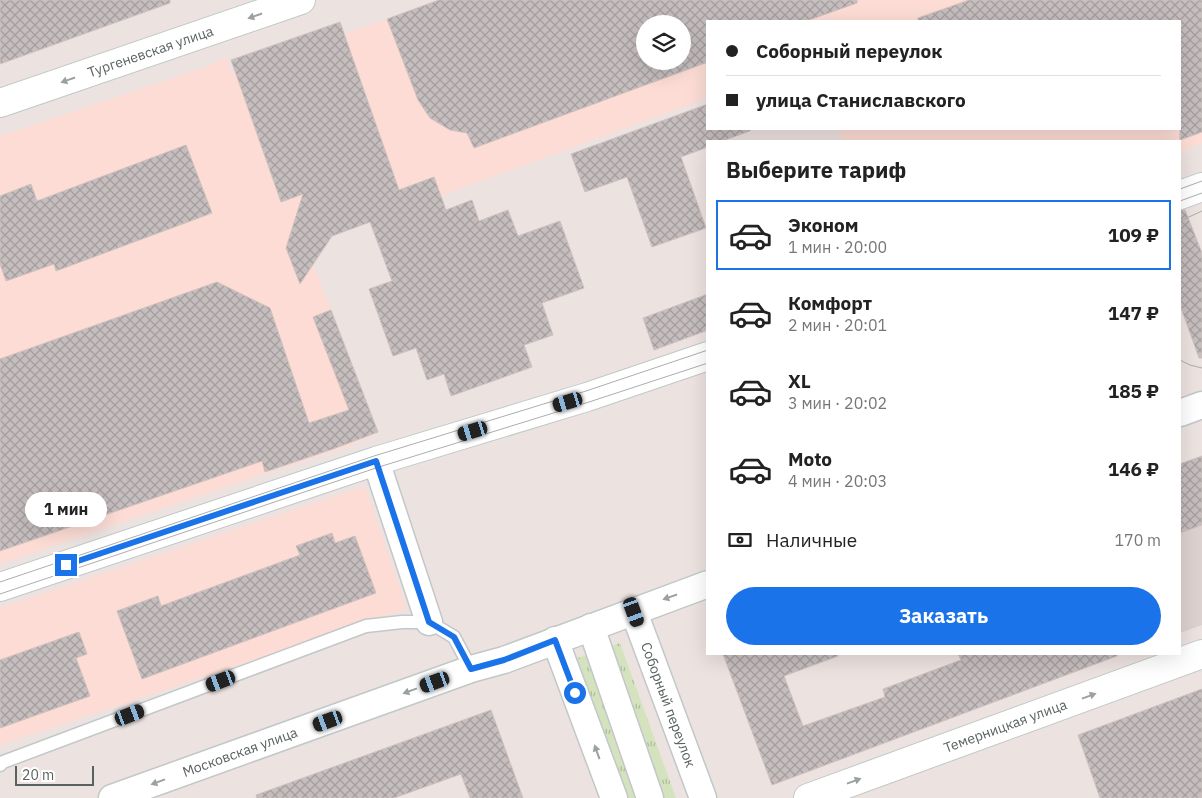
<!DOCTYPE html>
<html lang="ru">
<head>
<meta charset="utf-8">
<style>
	body { margin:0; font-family:"IBM Plex Sans",sans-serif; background:#f2f2f2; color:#222; height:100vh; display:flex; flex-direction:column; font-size:19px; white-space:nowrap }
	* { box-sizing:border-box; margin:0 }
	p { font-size:16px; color:#767676 }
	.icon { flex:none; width:28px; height:28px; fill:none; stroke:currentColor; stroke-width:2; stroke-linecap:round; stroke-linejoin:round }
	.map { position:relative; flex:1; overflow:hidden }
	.panel { position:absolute; left:706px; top:140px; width:475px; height:515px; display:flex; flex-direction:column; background:#fff; border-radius:0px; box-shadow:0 5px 20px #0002 }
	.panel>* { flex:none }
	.guide { position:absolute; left:706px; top:20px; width:475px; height:110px; border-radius:0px; box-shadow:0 5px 20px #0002; display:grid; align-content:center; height:110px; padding:0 20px; background:#fff }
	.controls { position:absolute; left:636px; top:15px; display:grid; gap:10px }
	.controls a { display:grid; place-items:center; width:55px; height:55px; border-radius:50%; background:#fff; box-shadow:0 5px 20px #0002; font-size:25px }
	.scale { position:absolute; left:15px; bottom:12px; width:79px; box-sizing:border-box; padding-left:5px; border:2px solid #596161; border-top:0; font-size:14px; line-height:18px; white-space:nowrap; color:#596161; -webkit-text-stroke:4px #fff; paint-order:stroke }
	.end { position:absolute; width:22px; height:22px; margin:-11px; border:6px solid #1a73e8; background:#fff; box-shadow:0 0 0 2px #fff }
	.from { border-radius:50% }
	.bubble { position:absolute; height:35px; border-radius:18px; background:#fff; box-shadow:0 5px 20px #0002; font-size:16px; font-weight:700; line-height:35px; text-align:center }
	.car { position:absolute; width:15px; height:30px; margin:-15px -8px; border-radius:6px; box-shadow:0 0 4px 1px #0007; background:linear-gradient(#222 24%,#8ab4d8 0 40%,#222 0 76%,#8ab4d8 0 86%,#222 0) }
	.guide b { display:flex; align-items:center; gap:18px; height:48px; font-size:19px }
	.guide b+b { border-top:1px solid #e0e0e0 }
	.guide i { width:12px; height:12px; background:#222 }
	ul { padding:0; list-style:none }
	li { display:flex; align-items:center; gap:15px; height:70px; margin:0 10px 8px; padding:0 10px; border:2px solid transparent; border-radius:0px }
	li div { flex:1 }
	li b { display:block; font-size:19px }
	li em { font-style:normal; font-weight:700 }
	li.current { border-color:#1a73e8 }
	li>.icon { width:45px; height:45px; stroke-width:1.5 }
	h2 { padding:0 20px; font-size:22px; line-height:60px }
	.pay { display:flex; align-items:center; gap:12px; height:55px; padding:0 20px; font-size:19px }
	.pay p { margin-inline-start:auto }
	.action { display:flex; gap:10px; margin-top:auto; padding:10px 20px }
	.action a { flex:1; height:58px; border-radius:30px; background:#1a73e8; color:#fff; font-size:20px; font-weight:700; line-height:58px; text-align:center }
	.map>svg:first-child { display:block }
	.commercial { fill:#fcdcd5; fill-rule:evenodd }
	.education { fill:#dcd1cf }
	.grass { fill:url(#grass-tufts) }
	.building { fill:url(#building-cross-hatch); stroke:#d0c1bf; fill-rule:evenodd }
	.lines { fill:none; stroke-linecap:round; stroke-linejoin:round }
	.lane-casing { stroke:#c2c8c9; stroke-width:15 }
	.street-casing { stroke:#c2c8c9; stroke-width:29 }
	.secondary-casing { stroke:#c0c8c8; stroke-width:30 }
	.lane { stroke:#fff; stroke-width:12 }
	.street { stroke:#fff; stroke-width:26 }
	.secondary { stroke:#fff; stroke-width:28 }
	.tram { stroke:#acadad; stroke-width:1 }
	.oneway { fill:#9ba0a0 }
	.route { stroke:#1a73e8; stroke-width:6 }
	.labels { text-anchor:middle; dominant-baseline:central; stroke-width:4; stroke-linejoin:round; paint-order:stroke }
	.street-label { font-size:14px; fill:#596161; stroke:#fff }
</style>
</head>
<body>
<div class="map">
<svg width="1202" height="798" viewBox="0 0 1202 798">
	<defs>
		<pattern id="grass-tufts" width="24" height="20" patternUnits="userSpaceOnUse" patternTransform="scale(1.25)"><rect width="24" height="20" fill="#d4e3bd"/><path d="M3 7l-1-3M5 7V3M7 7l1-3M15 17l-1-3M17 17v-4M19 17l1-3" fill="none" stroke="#afbb9d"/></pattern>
		<pattern id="building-cross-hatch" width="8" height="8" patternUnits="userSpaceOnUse" patternTransform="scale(1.25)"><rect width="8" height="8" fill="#c6bebe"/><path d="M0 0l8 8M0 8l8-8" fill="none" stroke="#a49e9e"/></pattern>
	</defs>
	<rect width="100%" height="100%" fill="#ece2e0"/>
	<path class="commercial" d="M439,0h763v143l-22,9v-11h-337l-5,-12h342v-108h-472l-1,77 -375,138 -19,28 65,168 -28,14 -80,26 -270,92v-428l206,-69 20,-10 6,18zM645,24h37v37h-37z
		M365,486l42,123 -407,136v-137z"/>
	<path class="education" d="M1202,456v169l-22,8v-169z"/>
	<path class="grass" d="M620,643l56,155h-50l-51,-139z"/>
	<path class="building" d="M0,0h170v3l-170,61z
		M439,0h418v3l-51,18h-98v41l-234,86 -7,-15 -17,-3 -20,-12 -12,-18 -31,-81zM645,24h37v37h-37z
		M969,0h233v132l-22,8v-119h-262v-3z
		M340,22l59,168 35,-13 12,33 26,-10 7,21 29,-11 10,26 42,-15 24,67 -42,15 11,32 -29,10 8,22 -81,29 -7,-22 -17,6 -11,-32 -23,8 -24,-67 23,-8 -22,-59 -38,14 -32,48 -14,-36 17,-54 -22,8 -50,-142z
		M708,104v25h42v2l-28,10h-14v6l-27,10 25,71 -54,19 -25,-70 -42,15 -14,-38z
		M186,145l26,68 -156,58 -2,-7 -48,17 -6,-17v-68l31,-12 6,17z
		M1180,210h5l17,43v105h-3l-19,-53z
		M217,282l53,26 39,115 40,-13 -36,-93 18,-7 47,122 -45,17 -68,23 -3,-11 -262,90v-192z
		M708,294v36l-54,20 -11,-32z
		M1202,456v69l-22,8v-69z
		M332,533l3,10 20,-7 21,57 -234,86 -25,-68 41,-15 3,10 139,-51 -4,-9z
		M79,632l8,22 -11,4 14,38 -90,32v-68z
		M723,654h114l1,2 -54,20 19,50 82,-29 -2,-8 78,-29 -3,-6h159v2l-345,129z
		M1202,689v109h-102l-22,-63z
		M491,710l32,88h-53l-9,-24 -67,24h-137l-1,-3z"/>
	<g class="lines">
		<defs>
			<path id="lane" d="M0,765l3,-3 363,-136 36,-4h27l25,15 17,32"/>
			<g id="street">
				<path d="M1180,413l22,-8"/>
				<path d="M376,461l53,161"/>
				<path id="s1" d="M634,612l69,186"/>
				<path d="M591,627l59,171"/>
				<path d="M555,640l59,158"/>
				<path id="s2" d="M112,798l359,-129 33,-9 204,-76"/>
			</g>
			<g id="secondary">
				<path id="s3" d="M0,103l301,-103"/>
				<path d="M1180,195l22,-8"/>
				<path d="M0,587l376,-126 211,-64 121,-41"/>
				<path id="s4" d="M808,798l394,-144"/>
			</g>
		</defs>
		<use href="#lane" class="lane-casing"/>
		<use href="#street" class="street-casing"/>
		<use href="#secondary" class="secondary-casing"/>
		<use href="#lane" class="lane"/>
		<use href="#street" class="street"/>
		<use href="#secondary" class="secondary"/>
		<path class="tram" d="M1180,189l22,-8
			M1180,201l22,-8
			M1180,221l22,-10
			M1180,360l10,5 12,3
			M0,582l374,-126 212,-65 122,-41
			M0,594l379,-127 210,-65 119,-39"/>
	</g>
	<defs><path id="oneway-solid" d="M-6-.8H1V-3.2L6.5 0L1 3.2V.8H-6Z" transform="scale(1.25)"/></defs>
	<g class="oneway">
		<use href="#oneway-solid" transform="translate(255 16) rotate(161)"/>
		<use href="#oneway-solid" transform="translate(68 80) rotate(161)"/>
		<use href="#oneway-solid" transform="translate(670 597) rotate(161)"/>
		<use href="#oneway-solid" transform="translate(410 691) rotate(160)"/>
		<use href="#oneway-solid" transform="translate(1089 696) rotate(-20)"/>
		<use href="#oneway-solid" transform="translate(597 752) rotate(-110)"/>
		<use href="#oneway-solid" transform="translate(854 781) rotate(-20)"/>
		<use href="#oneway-solid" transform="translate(158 782) rotate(160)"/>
	</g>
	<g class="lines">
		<path class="route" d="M66,565l310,-104 53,161 25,15 17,32 33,-9 51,-20 20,53"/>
	</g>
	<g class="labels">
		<g class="street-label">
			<text stroke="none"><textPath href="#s3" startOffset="159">Тургеневская улица</textPath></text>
			<text stroke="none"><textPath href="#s1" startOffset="99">Соборный переулок</textPath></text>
			<text stroke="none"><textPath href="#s4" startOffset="210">Темерницкая улица</textPath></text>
			<text stroke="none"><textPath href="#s2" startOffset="136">Московская улица</textPath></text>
		</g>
	</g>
</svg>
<div class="controls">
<a><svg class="icon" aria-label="layers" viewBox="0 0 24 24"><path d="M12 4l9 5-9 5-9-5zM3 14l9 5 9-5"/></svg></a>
</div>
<div class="scale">20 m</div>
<i class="end from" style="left:575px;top:693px"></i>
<i class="end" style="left:66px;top:565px"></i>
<div class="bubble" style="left:25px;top:492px;width:82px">1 мин</div>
<i class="car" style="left:568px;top:402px;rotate:253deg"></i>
<i class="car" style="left:473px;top:431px;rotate:253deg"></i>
<i class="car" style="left:634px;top:612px;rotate:160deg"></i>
<i class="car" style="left:221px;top:681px;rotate:249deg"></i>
<i class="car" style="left:435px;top:682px;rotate:250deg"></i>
<i class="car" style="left:130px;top:715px;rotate:69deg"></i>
<i class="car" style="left:328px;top:721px;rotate:250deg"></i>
<div class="guide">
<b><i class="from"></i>Соборный переулок</b>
<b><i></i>улица Станиславского</b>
</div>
<section class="panel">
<h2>Выберите тариф</h2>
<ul>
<li class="current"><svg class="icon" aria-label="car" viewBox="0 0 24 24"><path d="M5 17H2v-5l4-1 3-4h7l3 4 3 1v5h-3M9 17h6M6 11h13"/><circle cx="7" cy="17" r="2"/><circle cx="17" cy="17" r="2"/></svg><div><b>Эконом</b><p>1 мин · 20:00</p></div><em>109 ₽</em></li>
<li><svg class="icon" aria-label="car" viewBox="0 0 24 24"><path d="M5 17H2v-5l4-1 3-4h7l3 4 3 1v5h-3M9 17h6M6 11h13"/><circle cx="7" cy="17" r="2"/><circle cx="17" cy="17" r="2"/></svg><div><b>Комфорт</b><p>2 мин · 20:01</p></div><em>147 ₽</em></li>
<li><svg class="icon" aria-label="car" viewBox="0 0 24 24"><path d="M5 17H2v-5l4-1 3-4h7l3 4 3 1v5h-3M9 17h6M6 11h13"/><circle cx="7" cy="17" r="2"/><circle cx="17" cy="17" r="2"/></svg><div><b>XL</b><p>3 мин · 20:02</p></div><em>185 ₽</em></li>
<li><svg class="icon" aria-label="car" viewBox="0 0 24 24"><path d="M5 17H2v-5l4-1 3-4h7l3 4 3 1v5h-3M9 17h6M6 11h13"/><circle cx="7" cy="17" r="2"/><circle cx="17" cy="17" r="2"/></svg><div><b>Moto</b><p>4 мин · 20:03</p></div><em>146 ₽</em></li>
</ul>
<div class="pay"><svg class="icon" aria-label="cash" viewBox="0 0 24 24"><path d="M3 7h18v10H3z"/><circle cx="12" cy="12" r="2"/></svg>Наличные<p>170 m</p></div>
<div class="action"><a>Заказать</a></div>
</section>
</div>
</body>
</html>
